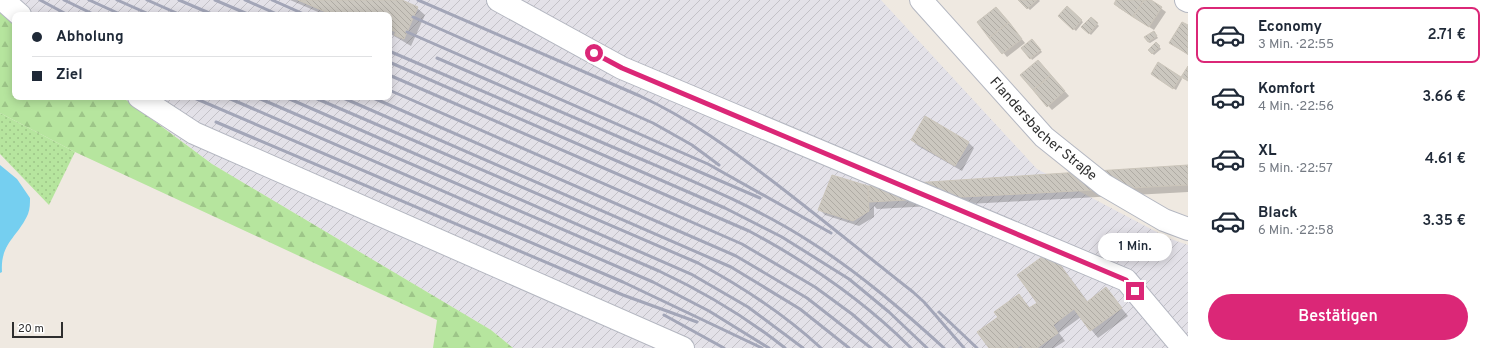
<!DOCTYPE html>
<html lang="de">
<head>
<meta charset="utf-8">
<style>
	body { margin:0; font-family:Overpass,sans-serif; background:#f2f2f3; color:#1f2937; height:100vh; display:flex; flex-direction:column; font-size:15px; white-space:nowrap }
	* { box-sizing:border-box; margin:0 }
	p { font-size:13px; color:#747a83 }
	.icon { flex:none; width:22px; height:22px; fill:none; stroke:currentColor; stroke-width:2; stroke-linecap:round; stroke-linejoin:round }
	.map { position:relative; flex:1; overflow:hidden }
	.sheet { display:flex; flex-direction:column; background:#fff; width:300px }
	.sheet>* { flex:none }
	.banner { position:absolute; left:12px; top:12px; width:380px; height:88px; border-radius:8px; box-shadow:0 2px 10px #0003; display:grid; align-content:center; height:88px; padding:0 20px; background:#fff }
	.scale { position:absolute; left:12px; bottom:10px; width:51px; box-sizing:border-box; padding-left:4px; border:2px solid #2e2e2e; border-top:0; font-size:11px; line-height:14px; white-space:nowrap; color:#2e2e2e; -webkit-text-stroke:3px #fff; paint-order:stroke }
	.end { position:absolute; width:18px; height:18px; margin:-9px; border:5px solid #db2777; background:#fff; box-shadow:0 0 0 2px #fff }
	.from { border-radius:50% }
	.bubble { position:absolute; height:28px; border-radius:14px; background:#fff; box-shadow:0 2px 10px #0003; font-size:13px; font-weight:600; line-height:28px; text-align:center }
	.banner b { display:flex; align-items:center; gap:14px; height:38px; font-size:15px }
	.banner b+b { border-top:1px solid #e0e1e3 }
	.banner i { width:10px; height:10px; background:#1f2937 }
	ul { padding:7px 0 0; list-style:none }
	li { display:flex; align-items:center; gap:12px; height:56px; margin:0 8px 6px; padding:0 12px; border:2px solid transparent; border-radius:8px }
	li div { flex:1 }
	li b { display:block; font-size:15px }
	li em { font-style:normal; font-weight:600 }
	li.current { border-color:#db2777 }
	li>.icon { width:36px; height:36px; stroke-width:1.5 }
	.cta { display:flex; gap:8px; margin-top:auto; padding:8px 20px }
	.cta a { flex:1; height:46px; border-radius:24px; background:#db2777; color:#fff; font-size:16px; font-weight:600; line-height:46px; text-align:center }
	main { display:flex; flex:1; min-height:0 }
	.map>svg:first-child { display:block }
	.industrial { fill:url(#industrial-furrows) }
	.grass { fill:url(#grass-dots) }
	.forest { fill:url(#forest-firs) }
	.water { fill:#75cff0 }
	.shadow { fill:#0003 }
	.building { fill:url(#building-back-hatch); stroke:#cbc5ba }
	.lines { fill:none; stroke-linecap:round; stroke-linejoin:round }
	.minor-casing { stroke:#b4b7c1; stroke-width:24 }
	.minor { stroke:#fff; stroke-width:22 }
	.rail { stroke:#a3a6b8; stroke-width:3 }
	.route { stroke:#db2777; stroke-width:5 }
	.labels { text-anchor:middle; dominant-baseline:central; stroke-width:3; stroke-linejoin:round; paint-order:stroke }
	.street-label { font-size:14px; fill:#2e2e2e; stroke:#fff }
</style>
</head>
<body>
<main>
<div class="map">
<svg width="1188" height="348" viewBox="0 0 1188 348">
	<defs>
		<pattern id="industrial-furrows" width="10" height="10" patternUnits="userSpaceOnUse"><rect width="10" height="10" fill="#e3e1e8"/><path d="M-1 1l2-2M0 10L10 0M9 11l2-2" fill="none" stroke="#c3c1c7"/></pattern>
		<pattern id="grass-dots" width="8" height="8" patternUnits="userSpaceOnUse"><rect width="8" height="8" fill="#b6e59e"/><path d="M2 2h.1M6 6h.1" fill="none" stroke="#9dc588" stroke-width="1.8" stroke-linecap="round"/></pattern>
		<pattern id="forest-firs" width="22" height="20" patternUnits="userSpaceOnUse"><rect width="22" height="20" fill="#b6e59e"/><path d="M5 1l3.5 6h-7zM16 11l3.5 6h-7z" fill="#9dc588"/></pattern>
		<pattern id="building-back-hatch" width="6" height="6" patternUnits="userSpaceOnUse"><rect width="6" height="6" fill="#cbc7bf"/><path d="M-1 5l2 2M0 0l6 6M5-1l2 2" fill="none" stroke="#afaba4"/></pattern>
	</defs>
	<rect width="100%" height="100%" fill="#efe9e1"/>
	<path class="industrial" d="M0,0h881l156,169 131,69 20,7v103h-675l-22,-18 -279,-166 -89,-67h266v-82h-374z"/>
	<path class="grass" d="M0,113l75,39 -26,53 -49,-51z"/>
	<path class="forest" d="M0,6l15,11v80h107l90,67 279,166 22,18h-80l4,-28 -362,-168 -75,-39z"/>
	<path class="water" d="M0,165l17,14 13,19c0,5 0,11 -2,16 -10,23 -28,29 -26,58l-2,1z"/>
	<path class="shadow" d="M290,0h110l17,8 8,7 -14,31 -22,-13v-18h-64z
		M1020,0h19l1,1 -10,9z
		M1117,0h33l16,12 -12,18 -35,-22 -4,-4z
		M1067,8l16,14 -7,9 -16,-15z
		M1000,12l25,31 -18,14 -29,-35z
		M1091,18l8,8 -8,9 -8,-8z
		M1188,27v28l-18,-12z
		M1154,32l4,6 -8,5 -2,-1z
		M1034,42l8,10 -10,8 -1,-2z
		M1156,43l5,6 -7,6 -5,-5z
		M1042,65l27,31 -17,14 -30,-34z
		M1152,74l29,3 1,2 -6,11z
		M912,140l57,3 5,5 -12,23 -44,-25z
		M1188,166v26l-311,17 -3,-3v11l-15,9 -34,-11 -6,-6 13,-33 36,11z
		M1057,260l31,42 18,-13 22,27 -30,22 -17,-21 -22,16 6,8 -11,7h-64l10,-31 19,-22 12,14 7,-6z"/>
	<path class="building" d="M298,0h104l16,7 -14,32 -10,-4 2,-3 -7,-3v-14h-56z
		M1018,0h19l-10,9z
		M1116,0h28l-11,17 -19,-13z
		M1144,0h7l11,7 -13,20 -16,-10z
		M1067,6l15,14 -9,10 -15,-14z
		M996,7l13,15 -20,16 -12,-16z
		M1091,17l7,6 -9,11 -8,-7z
		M1009,22l13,17 -20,15 -13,-16z
		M1182,22l6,3v29l-19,-11z
		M1154,31l3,5 -9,6 -4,-5z
		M1032,39l9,11 -11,9 -9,-11z
		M1156,42l4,4 -8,8 -4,-4z
		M1038,60l13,15 -18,15 -13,-15z
		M1158,62l23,15 -8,12 -22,-15z
		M1188,66v15l-7,-4z
		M1051,75l14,16 -18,16 -14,-17z
		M925,116l44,26 -14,24 -44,-26z
		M1188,165v20l-319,17 -1,-16z
		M832,175l36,11 1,25 -16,10 -35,-11z
		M1050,251l37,51 19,-15 16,21 -32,23 -16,-22 -21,16 5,8 -21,15h-14l-2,-3 -4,3h-28l-12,-16 21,-15 -4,-5 25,-18 10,14 8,-5 -20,-28z"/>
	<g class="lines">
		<defs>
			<g id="minor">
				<path d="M3,0l17,15"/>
				<path d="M498,0l124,68 504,212 57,68"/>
				<path id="s1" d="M921,0l123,137 60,48 60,35 24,9"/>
				<path d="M1186,0l2,1"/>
				<path d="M139,97l55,36 489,215"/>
			</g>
		</defs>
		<use href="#minor" class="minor-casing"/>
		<use href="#minor" class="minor"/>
		<path class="rail" d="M40,0l28,15
			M64,0l31,15
			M89,0l33,15
			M117,0l34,15
			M147,0l34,15
			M179,0l35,15
			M215,0l35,15
			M245,0l34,15
			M272,0l34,15
			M418,0l222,96c50,23 92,54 135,87 47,36 92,73 138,109l11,10 40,46
			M413,17l240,106 39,22 27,20
			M407,32l301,132 123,69
			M389,51c80,34 160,68 240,103 61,26 124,51 180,87 49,31 92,68 135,107
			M437,58l323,140
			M389,62l336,146 57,29 67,42 40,33 38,36
			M389,75l360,156c60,32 114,69 162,117
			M389,90l353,154 73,43 37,27 39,34
			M192,97l431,185 139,66
			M226,97l427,185 56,29 60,37
			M256,97l403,174c45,21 87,46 126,77
			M285,97l406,177 57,33 55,41
			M313,97l385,166c45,24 86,51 123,85
			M341,97l390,170 69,42 49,39
			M371,97l365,159 71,42 64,50
			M216,122l407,173 74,27
			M939,312l38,36
			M664,315l60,33"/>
	</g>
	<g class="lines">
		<path class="route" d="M594,53l28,15 504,212 9,11"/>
	</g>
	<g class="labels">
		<g class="street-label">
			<text stroke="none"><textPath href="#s1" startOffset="178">Flandersbacher Straße</textPath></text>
		</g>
	</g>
</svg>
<div class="scale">20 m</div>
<i class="end from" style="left:594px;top:53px"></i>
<i class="end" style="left:1135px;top:291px"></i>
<div class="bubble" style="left:1098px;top:233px;width:74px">1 Min.</div>
<div class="banner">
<b><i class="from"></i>Abholung</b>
<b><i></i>Ziel</b>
</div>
</div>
<section class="sheet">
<ul>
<li class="current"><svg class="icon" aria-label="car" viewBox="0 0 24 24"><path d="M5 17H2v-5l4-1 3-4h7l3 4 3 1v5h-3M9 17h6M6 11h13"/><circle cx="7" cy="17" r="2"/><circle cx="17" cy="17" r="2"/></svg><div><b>Economy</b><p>3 Min. · 22:55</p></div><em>2.71 €</em></li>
<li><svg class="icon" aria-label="car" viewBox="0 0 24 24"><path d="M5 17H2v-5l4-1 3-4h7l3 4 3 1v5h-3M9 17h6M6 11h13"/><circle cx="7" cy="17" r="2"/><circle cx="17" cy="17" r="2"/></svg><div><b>Komfort</b><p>4 Min. · 22:56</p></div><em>3.66 €</em></li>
<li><svg class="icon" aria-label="car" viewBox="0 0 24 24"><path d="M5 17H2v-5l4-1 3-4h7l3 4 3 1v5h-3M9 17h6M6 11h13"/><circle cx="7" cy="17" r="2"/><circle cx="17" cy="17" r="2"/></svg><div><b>XL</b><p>5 Min. · 22:57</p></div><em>4.61 €</em></li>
<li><svg class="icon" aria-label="car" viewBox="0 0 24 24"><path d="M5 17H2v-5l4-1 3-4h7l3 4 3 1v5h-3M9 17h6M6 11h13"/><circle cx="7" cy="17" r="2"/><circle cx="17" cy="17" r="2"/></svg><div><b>Black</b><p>6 Min. · 22:58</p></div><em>3.35 €</em></li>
</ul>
<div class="cta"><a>Bestätigen</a></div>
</section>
</main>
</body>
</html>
